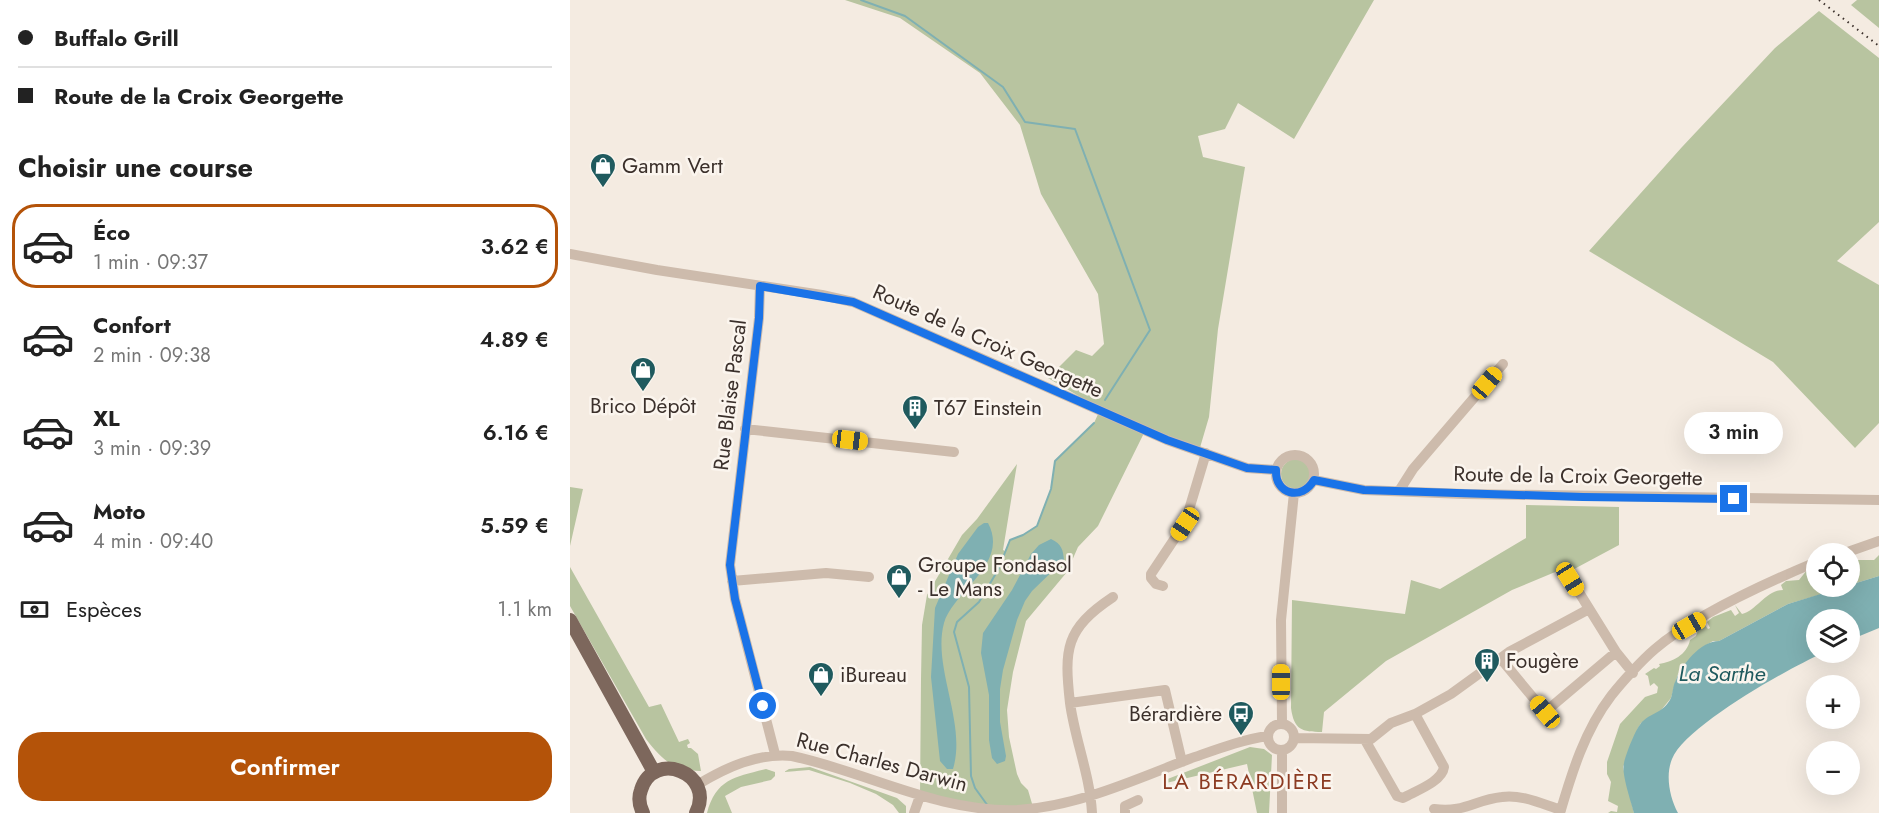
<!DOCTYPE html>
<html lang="fr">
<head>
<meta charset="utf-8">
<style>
	body { margin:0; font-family:Jost,sans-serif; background:#f6f6f6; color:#222; height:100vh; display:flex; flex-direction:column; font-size:22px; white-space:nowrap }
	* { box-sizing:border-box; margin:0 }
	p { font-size:20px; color:#767676 }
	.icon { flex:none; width:33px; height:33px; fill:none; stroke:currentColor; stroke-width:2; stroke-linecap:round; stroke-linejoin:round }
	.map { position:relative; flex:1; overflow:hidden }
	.panel { display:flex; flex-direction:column; background:#fff; width:570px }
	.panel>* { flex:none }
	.top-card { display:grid; align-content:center; height:132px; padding:0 18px; background:#fff }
	.controls { position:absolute; left:1236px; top:543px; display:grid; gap:12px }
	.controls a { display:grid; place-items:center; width:54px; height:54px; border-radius:50%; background:#fff; box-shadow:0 6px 24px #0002; font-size:30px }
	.end { position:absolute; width:27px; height:27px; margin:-14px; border:8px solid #1a73e8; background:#fff; box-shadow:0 0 0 3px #fff }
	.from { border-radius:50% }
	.bubble { position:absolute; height:42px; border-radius:21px; background:#fff; box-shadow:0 6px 24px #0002; font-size:20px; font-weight:600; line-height:42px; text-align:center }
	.car { position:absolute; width:18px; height:36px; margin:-18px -9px; border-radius:8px; box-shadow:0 0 4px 2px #0007; background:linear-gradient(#f5c518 24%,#345 0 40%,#f5c518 0 76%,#345 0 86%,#f5c518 0) }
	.top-card b { display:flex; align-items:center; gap:21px; height:57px; font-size:22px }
	.top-card b+b { border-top:2px solid #e0e0e0 }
	.top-card i { width:15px; height:15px; background:#222 }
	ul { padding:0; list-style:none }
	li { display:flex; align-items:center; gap:18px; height:84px; margin:0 12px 9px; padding:0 6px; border:3px solid transparent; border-radius:24px }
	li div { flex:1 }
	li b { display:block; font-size:22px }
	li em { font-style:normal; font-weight:600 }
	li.current { border-color:#b45309 }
	li>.icon { width:54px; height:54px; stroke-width:1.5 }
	h2 { padding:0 18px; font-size:27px; line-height:72px }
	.pay { display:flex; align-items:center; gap:15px; height:66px; padding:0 18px; font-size:22px }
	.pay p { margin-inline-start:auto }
	.button { display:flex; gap:12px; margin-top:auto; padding:12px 18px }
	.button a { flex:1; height:69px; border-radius:24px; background:#b45309; color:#fff; font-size:24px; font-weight:600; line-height:69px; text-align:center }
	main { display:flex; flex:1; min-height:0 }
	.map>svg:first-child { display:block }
	.green { fill:#b8c4a0 }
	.water { fill:#7fb0b2 }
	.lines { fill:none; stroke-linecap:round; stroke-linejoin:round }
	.stream { stroke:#7fb0b2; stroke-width:2 }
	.minor { stroke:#cdbbac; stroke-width:10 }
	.major { stroke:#7d675c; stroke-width:14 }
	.rail { stroke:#3b302b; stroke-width:2; stroke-dasharray:1.5 4.5; stroke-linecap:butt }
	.route { stroke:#1a73e8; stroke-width:8 }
	.labels { text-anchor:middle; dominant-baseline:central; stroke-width:5; stroke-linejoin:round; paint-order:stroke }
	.poi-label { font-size:21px; fill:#3b302b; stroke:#fbf5ee; text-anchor:start }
	.street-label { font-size:21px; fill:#3b302b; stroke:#fbf5ee }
	.water-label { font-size:22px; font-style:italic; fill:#1f5a5e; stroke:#fbf5ee }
	.neighbourhood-label { font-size:22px; letter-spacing:1.5px; fill:#8c3b22; stroke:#fbf5ee }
</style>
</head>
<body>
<main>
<section class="panel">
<div class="top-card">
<b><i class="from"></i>Buffalo Grill</b>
<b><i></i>Route de la Croix Georgette</b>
</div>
<h2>Choisir une course</h2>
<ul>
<li class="current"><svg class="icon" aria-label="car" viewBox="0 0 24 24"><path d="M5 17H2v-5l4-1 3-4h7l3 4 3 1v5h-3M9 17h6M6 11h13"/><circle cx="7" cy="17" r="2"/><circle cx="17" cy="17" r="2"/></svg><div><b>Éco</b><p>1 min · 09:37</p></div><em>3.62 €</em></li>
<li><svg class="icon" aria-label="car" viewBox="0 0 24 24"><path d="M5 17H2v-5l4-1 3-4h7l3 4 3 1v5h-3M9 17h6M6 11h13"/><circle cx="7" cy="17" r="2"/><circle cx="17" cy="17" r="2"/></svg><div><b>Confort</b><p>2 min · 09:38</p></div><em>4.89 €</em></li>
<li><svg class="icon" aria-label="car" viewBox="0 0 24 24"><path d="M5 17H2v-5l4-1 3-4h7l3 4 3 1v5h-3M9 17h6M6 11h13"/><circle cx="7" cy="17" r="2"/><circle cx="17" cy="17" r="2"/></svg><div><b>XL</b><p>3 min · 09:39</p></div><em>6.16 €</em></li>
<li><svg class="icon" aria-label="car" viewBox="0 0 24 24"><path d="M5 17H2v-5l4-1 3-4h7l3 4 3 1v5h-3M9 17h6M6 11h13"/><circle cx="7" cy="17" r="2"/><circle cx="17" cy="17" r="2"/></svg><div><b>Moto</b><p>4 min · 09:40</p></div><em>5.59 €</em></li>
</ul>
<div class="pay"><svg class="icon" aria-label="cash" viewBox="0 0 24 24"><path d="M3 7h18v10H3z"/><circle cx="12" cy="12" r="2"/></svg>Espèces<p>1.1 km</p></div>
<div class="button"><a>Confirmer</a></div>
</section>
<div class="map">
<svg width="1309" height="813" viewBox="0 0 1309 813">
	<rect width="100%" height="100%" fill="#f4ebe1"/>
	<path class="green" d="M275,0h529l-80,139 -56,-36 -13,26 -27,7 5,21 42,10 -27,162 -9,88 -10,34 -54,-20 -47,95 -20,21 -11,25 -41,49 -13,51 -6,38 2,27 8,37 4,9 7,7 5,17 -14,3 -99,-14 1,-117 1,-54 5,-30 35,-60 15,-16 40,-55 -14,86 2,1 5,-11 13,-5 14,-9 14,-37 4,-28 39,-38 5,-11 -17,-14 -34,-20 28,-28 16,6 12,-12 -6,-50 -57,-100 -21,-69 -40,-52 -80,-55z
		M1287,0h22v28l-28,-23z
		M1249,11l60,47v164l-42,39 42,24v138l-24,25 -82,-86 -184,-111 93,-104 93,-99z
		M711 474a15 15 0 1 1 30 0a15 15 0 1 1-30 0Z
		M0,487l13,2 -13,57z
		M956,505l93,2v38l-56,30 -3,-5 -48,20 -126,71 -62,51 -2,20c-20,0 -28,-2 -31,-24l1,-108 113,14 6,-34 29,9 86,-51z
		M1309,555v21l-29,9v-25h24z
		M0,567l79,140 12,-3 18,38 9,-3 2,4 -3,2 1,3h3l7,6 3,17c-28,-1 -39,-11 -55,-32l-76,-133z
		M1237,570c6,2 9,12 9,16l30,1 -58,17 -69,37h-6l-10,6 -12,11 -13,16 -7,24 -13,16 -17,9 -3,5 -15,39 11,46h-26l3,-2 6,1 1,-6 -10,-5 3,-19 -4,-8v-12l13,-38 25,-27 12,-4 1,-6 -4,-4 -4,3 -2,-10 -3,-2 9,-6 2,1 4,-3 -1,-2c13,-2 28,-9 31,-24l6,-4 4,-12h4l4,5 2,-1 -3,-6 6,-5 18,-7 4,6 4,-3 -4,-8 7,9c14,-3 24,-24 41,-24l-2,-5 5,-4 13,-1z
		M680,747l14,2 8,6 -3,58h-12l-10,-49 -81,19 -1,-3z
		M240,767l87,31 9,8v7h-7l-6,-8 -17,-11 -26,-11 -41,-13 -25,2 5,-3z
		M196,769l9,3v4l-4,4 -30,7 -16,9 7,17h-25c9,-34 28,-36 59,-44z"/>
	<path class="water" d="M414,523h4c22,41 -35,68 -44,100 -12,44 23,100 9,146h-6l-7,-8 -9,-84 4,-69 23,-54 20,-27z
		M481,539c11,5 12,11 13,21l-32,31 -7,10 -8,19 -14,50 -3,19v33l6,34 -1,5 -8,3 -5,-6 -3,-18v-45l-8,-42 2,-20 29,-43 19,-36 8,-9z
		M1309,576v52l-29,12v-20h-34v32l7,1c-34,15 -138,73 -151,106 -7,17 -2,39 6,54h-44c-3,-12 -13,-40 -10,-50 2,-9 12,-36 19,-42 10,-9 20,-8 28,-23 2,-6 2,-13 5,-18 6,-16 25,-39 43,-39l69,-37z"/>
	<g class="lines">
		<path class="stream" d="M291,0l44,16 98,71 22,35 50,7 75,201 -45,70
			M418,806l-13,-18 -4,-12 -2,-89 -15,-55 3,-10 22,-20 19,-32 12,-30 13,-5 14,-9 14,-37 4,-28 39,-38"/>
		<path class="minor" d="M0,254l87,16 165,25 31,7 314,138 80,28 29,2
			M190,286l-1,32 -29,247 5,34 40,155
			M175,429l209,23
			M706 474a19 19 0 1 1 38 0a19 19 0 1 1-38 0Z
			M744,480l50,10 100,4 415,6
			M829,491l14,-22 90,-105
			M1272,554l37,-13
			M997,573l49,79 17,21
			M162,581l94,-8 43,4
			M593,586l-7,-2 -5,-6v-4l34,-51 21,-70
			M931,659l44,53 71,-60
			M500,703c-6,-54 -5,-74 43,-106
			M712,723l-1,-103 13,-127
			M698 737a13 13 0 1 1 26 0a13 13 0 1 1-26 0Z
			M725,738l76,1 20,-16 24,-9 36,-20 58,-42 80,-43
			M795,740l32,56 6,2c12,-7 39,-16 41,-31l-29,-53
			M712,750v63
			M127,785c30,-18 60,-32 95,-29 75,16 147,57 226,54 60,-4 116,-30 171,-51 26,-9 51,-19 79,-23
			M864,809c31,4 40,-9 68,-12 19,-3 40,7 59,13
			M344,813l6,-17
			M522,813c-2,-38 -17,-73 -22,-110l95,-13 17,72
			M555,813v-7l13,-6
			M990,813c12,-41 25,-83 51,-117 11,-14 31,-36 44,-47 40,-34 113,-67 161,-87"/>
		<path class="major" d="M0,620l84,152
			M73,813c-4,-8 -5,-15 -2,-23 12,-41 75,-17 55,23"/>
		<path class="rail" d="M1249,0l60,46"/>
	</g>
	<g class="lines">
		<path class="route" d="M193,706l-28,-107 -5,-34 29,-247 1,-32 93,16 314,138 80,28 29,2c-1,25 26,31 38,10l50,10 219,7 151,2"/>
	</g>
	<defs>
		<symbol id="shop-pin" viewBox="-11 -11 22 30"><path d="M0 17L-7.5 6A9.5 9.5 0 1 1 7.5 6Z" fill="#1f5a5e" stroke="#fbf5ee"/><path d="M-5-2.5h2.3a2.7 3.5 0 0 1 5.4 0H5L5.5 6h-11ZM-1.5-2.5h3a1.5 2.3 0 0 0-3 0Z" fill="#fff"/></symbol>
		<symbol id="building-pin" viewBox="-11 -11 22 30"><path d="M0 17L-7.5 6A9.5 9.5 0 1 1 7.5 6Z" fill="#1f5a5e" stroke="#fbf5ee"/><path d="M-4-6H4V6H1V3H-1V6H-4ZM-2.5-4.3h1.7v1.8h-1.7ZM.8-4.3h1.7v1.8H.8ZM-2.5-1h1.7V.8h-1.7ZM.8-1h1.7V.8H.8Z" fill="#fff"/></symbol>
		<symbol id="bus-pin" viewBox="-11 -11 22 30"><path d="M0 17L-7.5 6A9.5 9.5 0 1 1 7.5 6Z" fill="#1f5a5e" stroke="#fbf5ee"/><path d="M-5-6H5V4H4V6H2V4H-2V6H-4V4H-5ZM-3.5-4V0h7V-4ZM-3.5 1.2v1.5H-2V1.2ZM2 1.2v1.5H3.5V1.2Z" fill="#fff"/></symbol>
	</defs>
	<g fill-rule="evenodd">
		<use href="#shop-pin" x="18" y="151" width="30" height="40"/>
		<use href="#shop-pin" x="58" y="355" width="30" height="40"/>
		<use href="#building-pin" x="330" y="393" width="30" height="40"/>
		<use href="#shop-pin" x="314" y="562" width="30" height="40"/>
		<use href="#building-pin" x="902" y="646" width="30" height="40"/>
		<use href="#shop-pin" x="236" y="660" width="30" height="40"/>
		<use href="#bus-pin" x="656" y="699" width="30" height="40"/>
	</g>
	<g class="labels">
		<g class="poi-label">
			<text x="52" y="166">Gamm Vert</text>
			<text x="73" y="406" text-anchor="middle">Brico Dépôt</text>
			<text x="364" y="408">T67 Einstein</text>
			<text x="348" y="565">Groupe Fondasol<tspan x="348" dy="24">- Le Mans</tspan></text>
			<text x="936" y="661">Fougère</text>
			<text x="270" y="675">iBureau</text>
			<text x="652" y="714" text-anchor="end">Bérardière</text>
		</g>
		<g class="street-label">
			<text transform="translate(418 341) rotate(24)">Route de la Croix Georgette</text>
			<text transform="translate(160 395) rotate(-83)">Rue Blaise Pascal</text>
			<text transform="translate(1008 476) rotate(1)">Route de la Croix Georgette</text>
			<text transform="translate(312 762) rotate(15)">Rue Charles Darwin</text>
		</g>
		<g class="water-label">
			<text x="1152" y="673">La Sarthe</text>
		</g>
		<g class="neighbourhood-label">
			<text x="678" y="781">LA BÉRARDIÈRE</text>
		</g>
	</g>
</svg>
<div class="controls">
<a><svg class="icon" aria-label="locate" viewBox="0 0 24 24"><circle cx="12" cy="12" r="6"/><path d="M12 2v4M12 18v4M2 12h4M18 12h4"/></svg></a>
<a><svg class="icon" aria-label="layers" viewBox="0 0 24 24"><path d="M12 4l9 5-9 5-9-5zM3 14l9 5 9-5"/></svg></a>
<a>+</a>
<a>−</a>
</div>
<i class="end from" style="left:193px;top:706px"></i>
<i class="end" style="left:1164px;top:499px"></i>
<div class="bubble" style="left:1114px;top:412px;width:99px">3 min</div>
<i class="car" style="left:917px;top:383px;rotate:40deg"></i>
<i class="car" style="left:280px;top:440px;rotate:97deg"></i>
<i class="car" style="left:615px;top:524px;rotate:214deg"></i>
<i class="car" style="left:1000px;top:579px;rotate:148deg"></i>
<i class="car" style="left:1119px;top:626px;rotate:60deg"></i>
<i class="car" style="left:711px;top:682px;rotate:0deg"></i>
<i class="car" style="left:975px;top:712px;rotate:320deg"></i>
</div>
</main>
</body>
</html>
